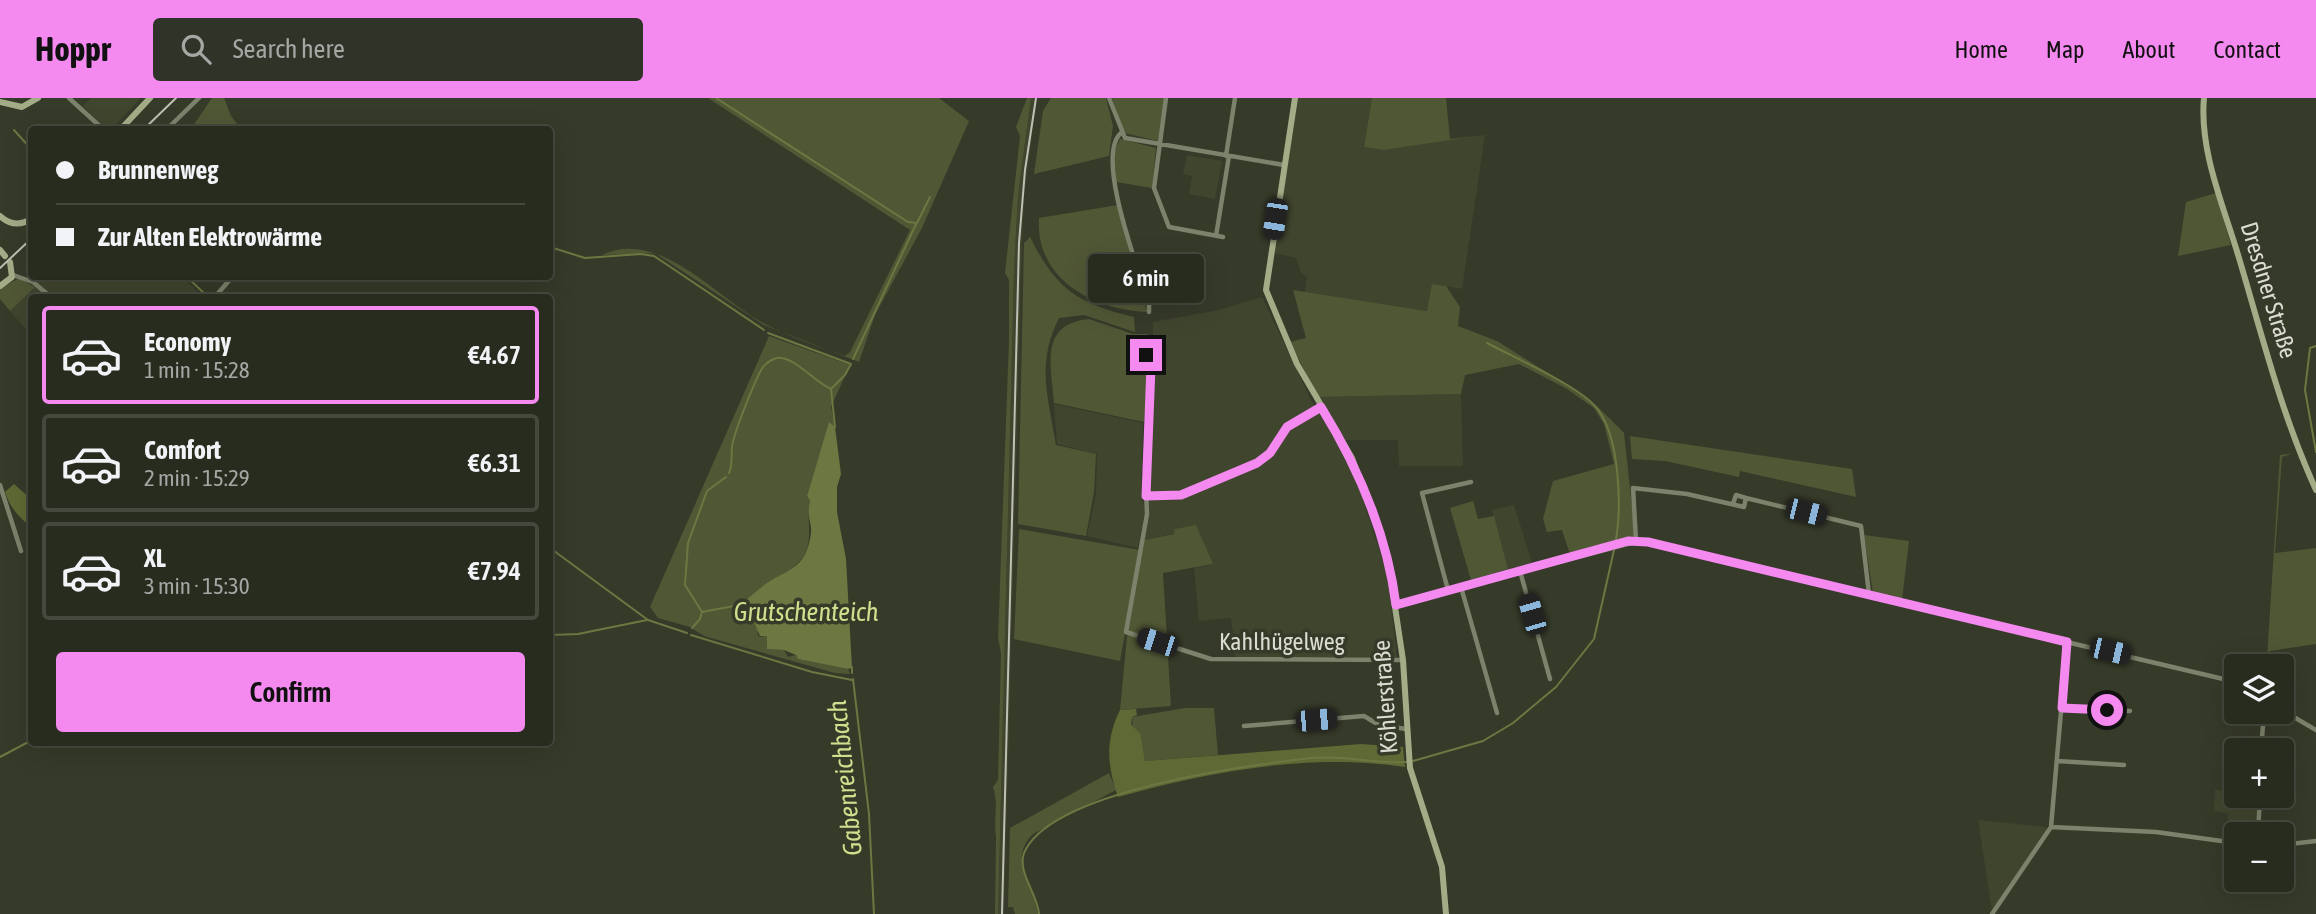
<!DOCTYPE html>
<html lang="en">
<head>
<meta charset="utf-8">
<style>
	body { margin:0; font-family:"Asap Condensed",sans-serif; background:#303428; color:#f1f3f6; height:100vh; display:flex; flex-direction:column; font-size:26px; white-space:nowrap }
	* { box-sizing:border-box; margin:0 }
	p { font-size:23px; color:#a5a7a4 }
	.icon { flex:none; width:38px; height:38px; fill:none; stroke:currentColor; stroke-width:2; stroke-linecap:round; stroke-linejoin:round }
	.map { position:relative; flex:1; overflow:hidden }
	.sheet { position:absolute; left:28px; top:196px; width:525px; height:452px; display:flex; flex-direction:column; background:#282c1f; border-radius:7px; box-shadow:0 7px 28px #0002,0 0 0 2px #44483d }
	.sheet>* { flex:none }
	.guide { position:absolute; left:28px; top:28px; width:525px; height:154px; border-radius:7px; box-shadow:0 7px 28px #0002,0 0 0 2px #44483d; display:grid; align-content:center; height:154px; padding:0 28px; background:#282c1f }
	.tools { position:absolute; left:2224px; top:556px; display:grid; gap:14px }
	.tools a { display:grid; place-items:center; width:70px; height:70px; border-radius:7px; background:#282c1f; box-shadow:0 7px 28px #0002,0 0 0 2px #44483d; font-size:35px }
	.end { position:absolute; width:32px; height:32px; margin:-16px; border:9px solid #f489f0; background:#111; box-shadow:0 0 0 4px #111 }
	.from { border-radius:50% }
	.bubble { position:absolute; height:49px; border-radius:7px; background:#282c1f; box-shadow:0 7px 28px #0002,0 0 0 2px #44483d; font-size:23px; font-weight:600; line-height:49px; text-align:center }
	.car { position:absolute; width:21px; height:42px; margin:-21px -10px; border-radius:9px; box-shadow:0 0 5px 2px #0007; background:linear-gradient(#222 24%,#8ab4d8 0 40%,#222 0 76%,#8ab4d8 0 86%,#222 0) }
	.guide b { display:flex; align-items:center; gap:24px; height:66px; font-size:26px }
	.guide b+b { border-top:2px solid #44483d }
	.guide i { width:18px; height:18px; background:#f1f3f6 }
	ul { padding:12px 0 0; list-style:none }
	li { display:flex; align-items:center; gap:21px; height:98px; margin:0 14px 10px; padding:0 14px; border:4px solid #44483d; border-radius:7px }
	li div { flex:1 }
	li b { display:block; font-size:26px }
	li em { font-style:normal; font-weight:600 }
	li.active { border-color:#f489f0 }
	li>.icon { width:63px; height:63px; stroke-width:1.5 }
	.button { display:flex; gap:14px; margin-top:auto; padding:14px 28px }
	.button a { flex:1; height:80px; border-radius:7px; background:#f489f0; color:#111; font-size:28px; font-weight:600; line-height:80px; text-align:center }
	header { display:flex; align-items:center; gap:42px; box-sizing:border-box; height:98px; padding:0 35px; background:#f489f0; color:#111 }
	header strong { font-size:33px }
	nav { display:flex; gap:38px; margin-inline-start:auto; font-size:24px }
	.search { width:490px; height:63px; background:#303428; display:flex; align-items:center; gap:18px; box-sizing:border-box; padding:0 24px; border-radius:7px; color:#a5a7a4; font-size:26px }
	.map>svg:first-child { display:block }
	.built { fill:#40452e }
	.green { fill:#505735 }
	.forest { fill:#5f6935 }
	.water { fill:#6c7742 }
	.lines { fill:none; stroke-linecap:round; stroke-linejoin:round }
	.stream { stroke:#6c7742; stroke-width:2 }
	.street { stroke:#7c826b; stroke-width:4.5 }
	.secondary { stroke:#a3ac87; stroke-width:6 }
	.rail { stroke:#bec0b5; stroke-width:2 }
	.route { stroke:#f489f0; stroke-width:9 }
	.labels { text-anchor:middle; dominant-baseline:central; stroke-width:7; stroke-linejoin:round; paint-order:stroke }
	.street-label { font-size:24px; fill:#dbddd3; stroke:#363a29 }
	.water-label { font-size:26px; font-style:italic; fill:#cee08e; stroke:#363a29 }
</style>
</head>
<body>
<header>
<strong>Hoppr</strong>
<div class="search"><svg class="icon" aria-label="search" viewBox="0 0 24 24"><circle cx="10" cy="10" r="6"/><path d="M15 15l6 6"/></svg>Search here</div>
<nav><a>Home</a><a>Map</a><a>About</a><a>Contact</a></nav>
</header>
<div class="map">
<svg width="2316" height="816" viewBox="0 0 2316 816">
	<rect width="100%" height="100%" fill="#363a29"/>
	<path class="built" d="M91,0h50l-29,31 -5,1 -24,-24z
		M1031,0h6l-13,99 -3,75 -17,642h-6l16,-643 4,-76z
		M1298,0h74l-8,49 20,3 101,-15 -23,154 -29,-5 -5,27 -123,-19 2,-15 -6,-4 -5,-15 -22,-5z
		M1187,57l35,6 -7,38 -26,-5 3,-18 -9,-2z
		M33,179h150l20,20 -171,1 -1,37 -21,-24 28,-28z
		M1262,199l49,103 36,58 16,42 24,73 10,84 -162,1 -4,-40 -32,3 -5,-53 18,-3 -37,-32 -31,7 9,-167v-51l66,-12z
		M1461,296l2,72h-64l-1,-26h-53l-27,-43z
		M1054,306l89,19 -2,72 4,16 -7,37 -51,-12 9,-42 1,-40 -40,-10z
		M1514,407l18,58 -24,6 -16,-59z
		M2233,684h3v14h23l-2,39h-21v5l-9,-2 1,-24 -14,-3 1,-21 17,1z
		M1978,722l68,7 1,3 -55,81z"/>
	<path class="green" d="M212,0h12l7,18 10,13h-50z
		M708,0h231l30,23 -47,107 -47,87 -16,47 -95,-37 -109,-72 -53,2c60,-28 117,47 167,71 24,12 51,21 76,30l5,-4 60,-122z
		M1027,0h4l-13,97 -4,76 -16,643h-3l1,-77c-3,-17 3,-33 -3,-50l5,-7 3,-127 -3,-15 11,-298v-60l-4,-7 15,-137 -4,-9z
		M1051,0h55l7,28 -4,30 -75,18 9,-63z
		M1112,0h53l-7,43 -34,-8z
		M1372,0h74l4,41 35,-4 -101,15 -20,-3z
		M1120,41l36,9 -4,40 -36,-6 -2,-30z
		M2216,95l15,52 -53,11 8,-54z
		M1118,107l29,107c-54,-2 -112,-33 -108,-94z
		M1030,139c26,52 48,67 104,80l1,15 -51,-17 -25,3c-23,46 -11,78 -3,127l40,9 -2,38 -8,44 -68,-12 6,-281z
		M19,180l16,9 -25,24 -10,-12v-10z
		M1432,186l14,2 14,21 -2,19 39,15 54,34 47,32 26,26 11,102 -3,3 -62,16 -8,-24 -15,2 -4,-13 10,-38 61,-17 -10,-40 -10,-16 -27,-19 -48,-25 -54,11 -4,19 -143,3 -28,-55 16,-4 -13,-48 134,21z
		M1089,221l44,15h15v12l-11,1 1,10 10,12 -4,53 -90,-19c-3,-38 -15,-79 35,-84z
		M769,238l81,29 -19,42 4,20 -6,-4 -22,73 3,5c-4,17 2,30 -3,48 -4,13 -13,16 -21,25 -13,17 -16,43 -29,60l3,3 7,-2v14l17,1 4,7 8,-2 2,4 50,10 2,5 -15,-1 -131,-37 -14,-9 -32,-9 -8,-11z
		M1630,338l222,33 4,28 -116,-26 -1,6 -74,-16 -33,-2z
		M2294,355l-12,4 -7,96 41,-5v96l-46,7 -1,16h-33v13l-6,-2 2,-22 35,2 13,-203z
		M1473,403l5,18 16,-3 14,53 -37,11 -21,-72z
		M1196,427l17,39 -50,9 8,133 -51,4 7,-73 17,-97 30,-6 1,-5z
		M1019,431l121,21 -20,111 -106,-22z
		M1864,437l45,6 -7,59 -29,-7z
		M1185,610h29l4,47 -73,6 -4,-26 -8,-6 -1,-12z
		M1109,675l7,17 -83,44c-26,25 1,51 5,80h-23l-2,-7h-5l2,-79z"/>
	<path class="forest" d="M14,386l17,15v28c-12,-10 -21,-19 -26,-35z
		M1136,611l1,6 -5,2 -1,7 10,11 4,26 216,-17 42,3 2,20c-95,-14 -195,4 -287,30 -11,-31 -13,-57 2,-87z"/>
	<path class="water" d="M829,324l6,5 6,47 -4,13v25l9,47 6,109 -4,1 -50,-10 -2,-4 -12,-5 -17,-1v-13h-7l-11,-26 -10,-5c12,-8 23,-20 36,-27 22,-11 32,-17 36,-45 1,-12 -5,-15 -1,-32l-3,-5z"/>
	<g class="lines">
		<path class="stream" d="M716,0l192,124 9,1 13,-26
			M14,32l18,20
			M550,149l35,11 56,-4 13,2 110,74
			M186,178l23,22
			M768,235l83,31 -6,11 -14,14 4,38
			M1487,245c28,15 87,41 107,62 27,28 28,105 21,140
			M2316,248l-6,2 -5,42 11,62
			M853,261l63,-135
			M729,375c4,-9 2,-16 3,-26 1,-12 24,-70 31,-80 4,-5 12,-10 18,-9 15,1 34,24 50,31
			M550,450l98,72 39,13
			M702,514l-17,-27 3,-42 19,-52 19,-14
			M692,530l8,-9 2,-7 37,-7
			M550,537l28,-1 69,-14
			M691,537l121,37 40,8
			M852,569v6
			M853,581l16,135 5,100
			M0,659l32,-17
			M1413,663l70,-20 30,-18 43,-36 38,-48 20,-89
			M1039,816c-1,-19 -22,-42 -15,-61 27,-63 226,-88 287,-95 33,-3 65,6 96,4"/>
		<path class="street" d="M69,0l35,32
			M1109,0l16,40 159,27
			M1166,0l-12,90 15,39 54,10
			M166,32l33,-32
			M1121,35c-27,23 19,140 28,171v8
			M1226,58l9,-58
			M1216,138l13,-80
			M13,177l20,7 19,16
			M214,200l19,-22
			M1146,257l5,11 -6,101 2,47 -21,118 85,27 192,1
			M0,387l21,66
			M1146,398l35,-1 76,-33 13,-9 17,-26 34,-20
			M1733,406l3,-9 10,3
			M1636,443l-3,-53 54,6 57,13 2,-9 115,28 8,68
			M1520,473l30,108
			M1461,489l36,126
			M1448,492l-26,-97 49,-11
			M1396,507l243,-64 597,141
			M2062,610l68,3
			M2282,612l34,20
			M1244,628l120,-10 15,9 27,4
			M2261,653l3,-39
			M2057,663l67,4
			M2051,729l105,5 80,11
			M2258,737l2,-39
			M2282,747l34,-4
			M1992,816l59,-87 16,-185"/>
		<path class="secondary" d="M1295,0l-29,192 31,74 55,94 35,96 16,106 7,108 32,99 4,47
			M2204,0c-5,53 20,109 35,160 23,77 43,158 77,232
			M0,4l22,5 16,-9
			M120,32l30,-32
			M0,118c10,9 21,10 32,2
			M0,152l5,6
			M0,188l12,-9 -2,-15"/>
		<path class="rail" d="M143,32l33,-32
			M0,170l32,-30
			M1002,816l17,-671 6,-73 11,-72"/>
	</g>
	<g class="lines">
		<path class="route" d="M1146,257l5,11 -5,130 35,-1 76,-32 13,-10 17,-26 34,-20c37,60 66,127 75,198l232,-64 20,1 419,100 -5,66 45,2"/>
	</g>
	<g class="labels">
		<g class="street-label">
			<text transform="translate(2269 192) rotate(73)">Dresdner Straße</text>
			<text x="1282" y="543">Kahlhügelweg</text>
			<text transform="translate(1385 599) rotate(-94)">Köhlerstraße</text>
		</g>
		<g class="water-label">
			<text x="806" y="514">Grutschenteich</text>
			<text transform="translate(845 680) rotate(-96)">Gabenreichbach</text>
		</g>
	</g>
</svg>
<div class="tools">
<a><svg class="icon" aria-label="layers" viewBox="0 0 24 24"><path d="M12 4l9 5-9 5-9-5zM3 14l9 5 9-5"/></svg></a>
<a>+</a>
<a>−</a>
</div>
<i class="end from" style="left:2107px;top:612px"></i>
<i class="end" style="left:1146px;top:257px"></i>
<div class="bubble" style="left:1088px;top:156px;width:116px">6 min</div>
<i class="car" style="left:1275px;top:121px;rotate:189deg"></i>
<i class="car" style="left:1806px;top:414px;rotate:104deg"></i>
<i class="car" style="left:1532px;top:516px;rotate:344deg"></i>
<i class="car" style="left:1157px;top:544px;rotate:288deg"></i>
<i class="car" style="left:2110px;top:553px;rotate:103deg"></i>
<i class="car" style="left:1316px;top:622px;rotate:85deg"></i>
<div class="guide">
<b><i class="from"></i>Brunnenweg</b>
<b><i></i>Zur Alten Elektrowärme</b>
</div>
<section class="sheet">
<ul>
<li class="active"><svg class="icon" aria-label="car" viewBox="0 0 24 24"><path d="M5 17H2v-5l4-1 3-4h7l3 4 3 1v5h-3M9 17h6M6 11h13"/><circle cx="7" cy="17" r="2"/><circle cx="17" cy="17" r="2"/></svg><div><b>Economy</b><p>1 min · 15:28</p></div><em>€4.67</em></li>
<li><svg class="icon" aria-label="car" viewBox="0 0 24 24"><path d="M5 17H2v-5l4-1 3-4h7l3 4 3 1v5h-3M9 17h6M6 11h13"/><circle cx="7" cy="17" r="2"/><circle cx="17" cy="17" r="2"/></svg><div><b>Comfort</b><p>2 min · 15:29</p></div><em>€6.31</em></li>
<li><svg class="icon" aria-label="car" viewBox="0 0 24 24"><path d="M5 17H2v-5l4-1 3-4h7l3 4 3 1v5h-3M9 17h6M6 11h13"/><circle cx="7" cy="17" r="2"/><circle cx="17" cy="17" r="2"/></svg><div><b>XL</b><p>3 min · 15:30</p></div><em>€7.94</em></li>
</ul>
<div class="button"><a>Confirm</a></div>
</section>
</div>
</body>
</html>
